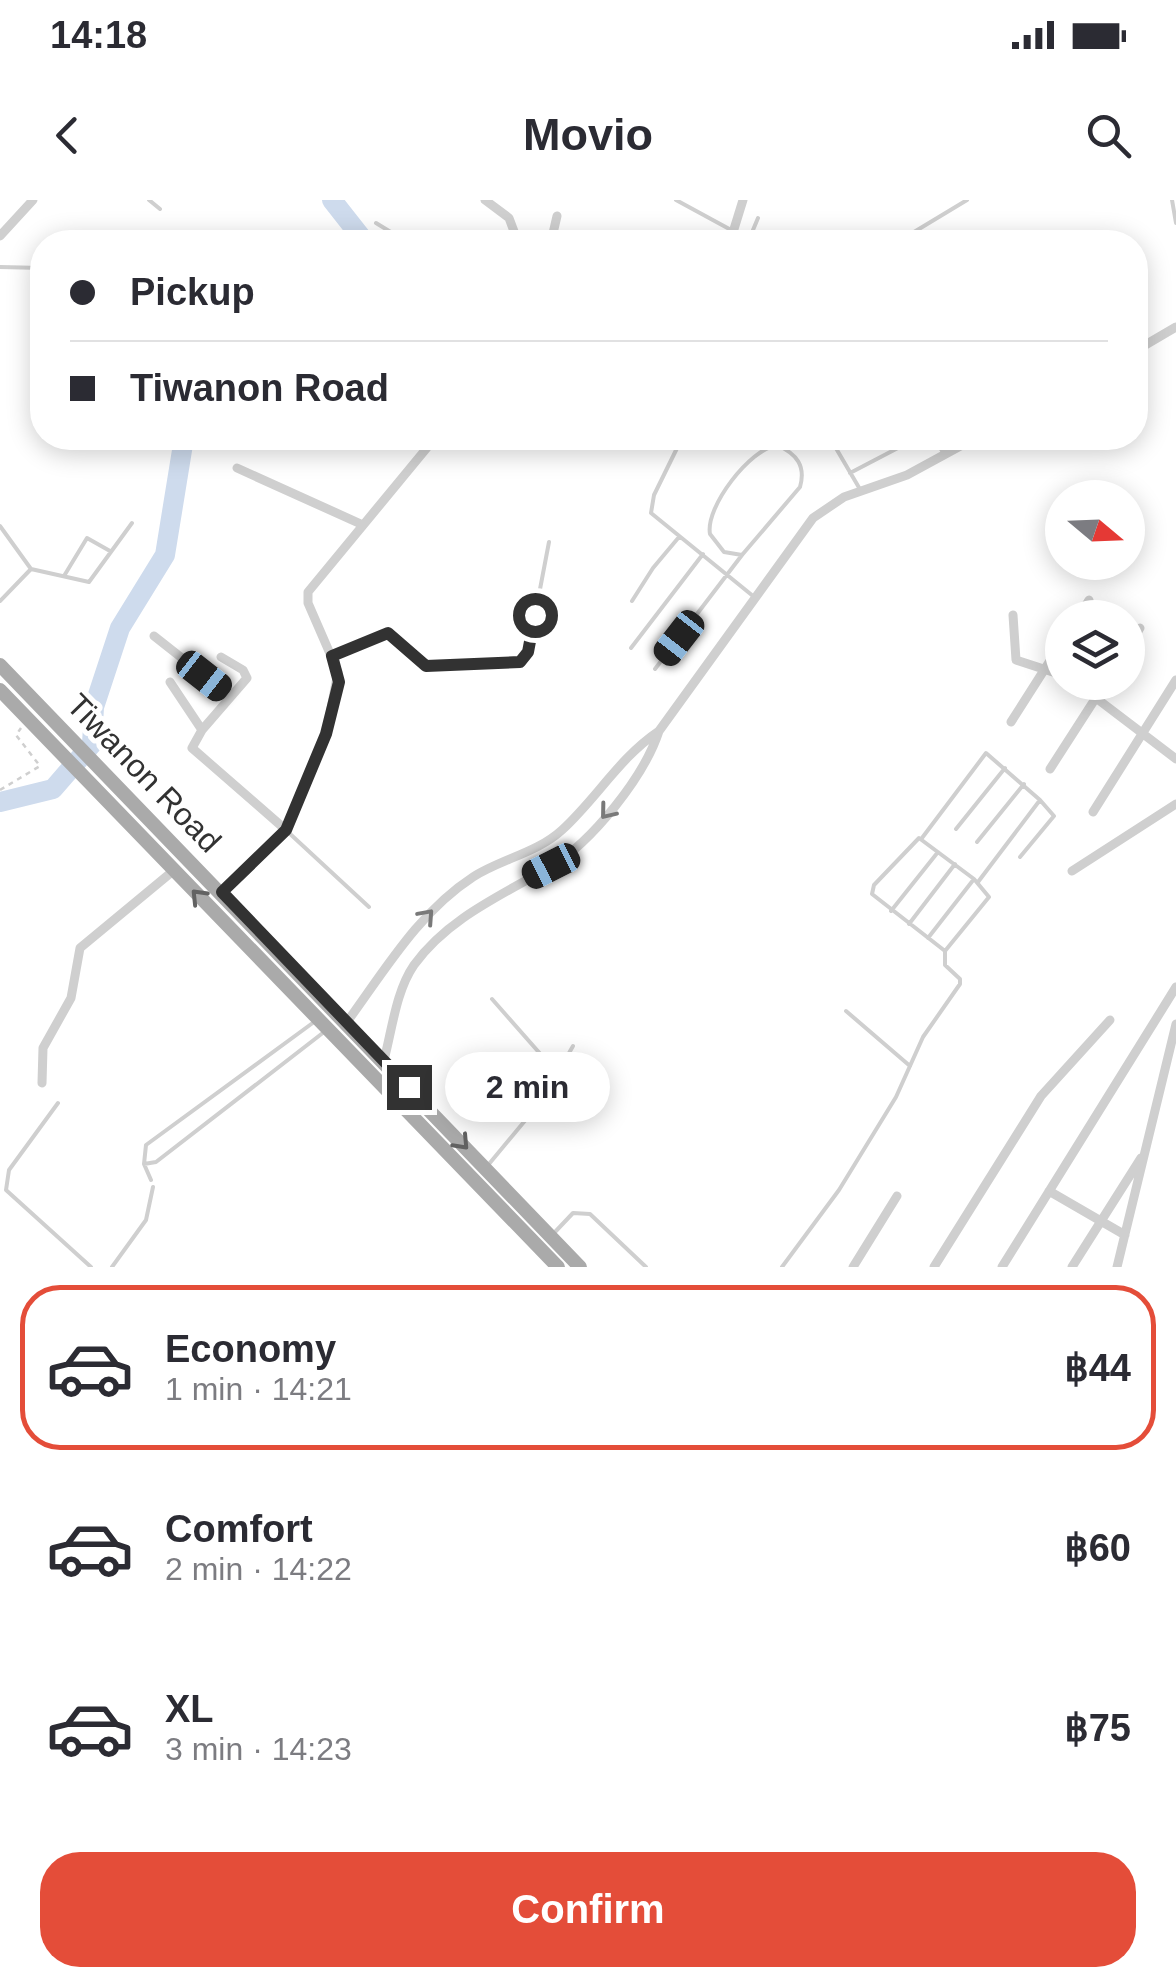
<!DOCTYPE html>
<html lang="en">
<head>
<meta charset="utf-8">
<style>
	body { margin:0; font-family:Arial,sans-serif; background:#f7f7f7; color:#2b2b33; height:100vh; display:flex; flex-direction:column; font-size:38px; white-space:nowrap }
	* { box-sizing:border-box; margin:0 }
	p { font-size:32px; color:#7c7c81 }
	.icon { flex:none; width:55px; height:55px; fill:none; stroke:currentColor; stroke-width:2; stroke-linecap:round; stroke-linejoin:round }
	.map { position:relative; height:1067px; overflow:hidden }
	.drawer { display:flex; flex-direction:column; background:#fff; flex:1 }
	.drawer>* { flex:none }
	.hud { position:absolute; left:30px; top:30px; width:1118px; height:220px; border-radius:40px; box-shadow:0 5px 25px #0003; display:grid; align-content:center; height:220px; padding:0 40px; background:#fff }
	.needle { width:65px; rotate:109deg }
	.tools { position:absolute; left:1045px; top:280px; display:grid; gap:20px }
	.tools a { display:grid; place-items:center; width:100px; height:100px; border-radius:50%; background:#fff; box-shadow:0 5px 25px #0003; font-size:50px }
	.end { position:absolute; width:45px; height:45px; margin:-22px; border:12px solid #323232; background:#fff; box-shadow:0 0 0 5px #fff }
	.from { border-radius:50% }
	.bubble { position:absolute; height:70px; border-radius:35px; background:#fff; box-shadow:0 5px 25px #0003; font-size:32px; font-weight:600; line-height:70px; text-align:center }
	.car { position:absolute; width:30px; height:60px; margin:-30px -15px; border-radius:12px; box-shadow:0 0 8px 2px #0007; background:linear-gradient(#222 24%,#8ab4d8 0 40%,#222 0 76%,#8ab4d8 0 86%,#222 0) }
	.hud b { display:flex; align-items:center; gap:35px; height:95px; font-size:38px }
	.hud b+b { border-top:2px solid #e1e1e2 }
	.hud i { width:25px; height:25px; background:#2b2b33 }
	ul { padding:18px 0 0; list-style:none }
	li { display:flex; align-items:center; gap:30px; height:165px; margin:0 20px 15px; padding:0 20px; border:5px solid transparent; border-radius:40px }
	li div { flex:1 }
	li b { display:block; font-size:38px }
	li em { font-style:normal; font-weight:600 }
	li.current { border-color:#e44d39 }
	li>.icon { width:90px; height:90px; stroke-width:1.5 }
	.action { display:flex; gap:20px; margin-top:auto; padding:20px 40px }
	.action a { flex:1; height:115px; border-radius:40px; background:#e44d39; color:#fff; font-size:40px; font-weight:600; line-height:115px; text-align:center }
	.status { display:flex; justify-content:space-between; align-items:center; height:70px; padding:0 50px; background:#fff; direction:ltr }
	.status svg { height:28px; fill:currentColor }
	header { display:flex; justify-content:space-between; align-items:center; height:130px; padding:0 40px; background:#fff; font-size:45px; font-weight:600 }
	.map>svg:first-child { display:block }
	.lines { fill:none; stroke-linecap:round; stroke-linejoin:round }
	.river { stroke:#cedbed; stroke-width:20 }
	.path { stroke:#cfcfcf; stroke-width:2.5; stroke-dasharray:5 5; stroke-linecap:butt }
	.lane { stroke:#cfcfcf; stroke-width:4 }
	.street { stroke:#cfcfcf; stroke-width:9 }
	.primary { stroke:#aaa; stroke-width:14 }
	.oneway { stroke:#797979 }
	.oneway2 { stroke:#626262 }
	.route { stroke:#323232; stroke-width:12 }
	.labels { text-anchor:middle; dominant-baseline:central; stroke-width:10; stroke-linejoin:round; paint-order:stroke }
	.street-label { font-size:32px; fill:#323232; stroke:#fff }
</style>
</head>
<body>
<div class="status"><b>14:18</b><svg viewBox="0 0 49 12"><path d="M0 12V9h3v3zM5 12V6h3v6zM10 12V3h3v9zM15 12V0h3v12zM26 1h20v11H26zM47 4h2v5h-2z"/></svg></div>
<header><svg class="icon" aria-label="back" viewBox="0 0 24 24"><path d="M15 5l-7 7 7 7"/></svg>Movio<svg class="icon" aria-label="search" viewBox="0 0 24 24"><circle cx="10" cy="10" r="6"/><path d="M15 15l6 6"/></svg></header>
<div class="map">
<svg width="1176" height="1067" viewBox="0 0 1176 1067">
	<rect width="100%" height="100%" fill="#fff"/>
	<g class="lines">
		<path class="river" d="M332,0l33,42
			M0,602l53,-13 39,-45 2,-37 26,-79 45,-73 19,-117"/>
		<path class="path" d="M0,590l40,-24 -24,-31 5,-7"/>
		<path class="lane" d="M149,0l11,9
			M676,0l57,31
			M1172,0l4,23
			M376,23l31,19
			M748,42l10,-24
			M909,42l5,-10 53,-32
			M0,67l42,1
			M682,238l-28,57 -3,18 102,83
			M830,238l31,53
			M934,238l10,16
			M777,245c20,9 29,21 23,42l-58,68 -18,-3 -14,-18c-5,-27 40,-85 67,-89z
			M850,273l67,-35
			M0,326l31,43 58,13 43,-59
			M64,376l23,-38 23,13
			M0,401l31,-32
			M632,401l21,-33 26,-31
			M631,448l72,-94
			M333,456l55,-23 39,33 93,-4 8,-10 21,-110
			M655,469l87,-114
			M956,629l49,-61
			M288,632l81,75
			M922,638l64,-85 54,47
			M977,642l47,-58
			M978,682l62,-82 14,16 -34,41
			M891,711l47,-59
			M909,724l46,-60
			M928,738l46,-59
			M492,799l66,75
			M846,811l64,55
			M58,903l-49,67 -3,20 85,77
			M144,964l12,-2 168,-130
			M489,964l54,-65 30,-53
			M151,980l-7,-16 2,-19 168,-123
			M555,1032l18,-19 17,1 56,53
			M112,1067l34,-47 7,-33
			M782,1067l57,-77 57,-93 27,-60 37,-53v-5l-15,-14v-14l44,-54 -15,-18 -55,-41 -45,47 -2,9 73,57"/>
		<path class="street" d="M485,0l24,18 9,24
			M0,36l33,-36
			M551,42l6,-26
			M730,42l13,-42
			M1135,151l41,-24
			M237,268l126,57
			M1013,415l3,45 46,15
			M1078,418l11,-18
			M154,436l76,60
			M1128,448l12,-20
			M170,482l32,48 -10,18 94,82
			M1075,482l101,77
			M1011,522l51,-80
			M202,530l45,-52 -4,-8 -22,-13
			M1050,569l56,-87
			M1093,612l83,-132
			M1072,671l104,-67
			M222,692l64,-62 40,-95 12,-63 -30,-69v-11l127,-154
			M347,822c38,-52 72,-110 126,-145 28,-18 64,-24 89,-47 35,-32 57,-72 97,-99
			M384,860c8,-30 12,-69 30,-95 34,-47 88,-70 136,-98 42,-25 94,-90 109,-136l154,-213 31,-21 63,-22 68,-37
			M42,883l1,-35 28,-50 9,-50 93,-77
			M1049,991l76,44
			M853,1067l44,-71
			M934,1067l107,-171 69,-76
			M1002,1067l174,-280
			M1072,1067l69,-109
			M1117,1067l59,-243"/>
		<path class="primary" d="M0,465l580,602
			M0,490l558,577"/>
	</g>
	<defs><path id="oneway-chevron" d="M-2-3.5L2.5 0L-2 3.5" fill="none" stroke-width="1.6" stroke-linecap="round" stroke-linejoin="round" transform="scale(2.5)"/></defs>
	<g class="oneway">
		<use href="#oneway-chevron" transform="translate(607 612) rotate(129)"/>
		<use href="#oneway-chevron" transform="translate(427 716) rotate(-48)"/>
	</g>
	<g class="oneway2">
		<use href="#oneway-chevron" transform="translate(198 696) rotate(-134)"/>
		<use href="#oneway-chevron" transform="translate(462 943) rotate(47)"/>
	</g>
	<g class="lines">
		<path class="route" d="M409,887l-187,-195 64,-62 40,-96 13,-52 -7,-26 56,-23 38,33 94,-4 8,-10 7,-37"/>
	</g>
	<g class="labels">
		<g class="street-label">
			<text transform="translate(144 573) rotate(46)">Tiwanon Road</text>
		</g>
	</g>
</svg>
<div class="tools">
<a><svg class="needle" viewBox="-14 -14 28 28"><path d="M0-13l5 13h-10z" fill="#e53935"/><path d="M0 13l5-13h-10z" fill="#7c7c81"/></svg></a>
<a><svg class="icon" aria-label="layers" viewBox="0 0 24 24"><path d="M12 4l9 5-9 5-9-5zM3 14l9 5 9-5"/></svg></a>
</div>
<i class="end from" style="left:535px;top:415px"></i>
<i class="end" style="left:409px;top:887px"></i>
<div class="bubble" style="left:445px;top:852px;width:165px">2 min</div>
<i class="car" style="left:679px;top:438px;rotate:218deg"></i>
<i class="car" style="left:204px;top:476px;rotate:128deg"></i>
<i class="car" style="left:551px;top:666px;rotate:243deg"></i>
<div class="hud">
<b><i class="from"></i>Pickup</b>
<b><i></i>Tiwanon Road</b>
</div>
</div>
<section class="drawer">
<ul>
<li class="current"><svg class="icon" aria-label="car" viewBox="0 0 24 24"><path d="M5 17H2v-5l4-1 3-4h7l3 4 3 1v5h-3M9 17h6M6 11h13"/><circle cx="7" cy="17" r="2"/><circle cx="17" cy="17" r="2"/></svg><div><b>Economy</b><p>1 min · 14:21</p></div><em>฿44</em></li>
<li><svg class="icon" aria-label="car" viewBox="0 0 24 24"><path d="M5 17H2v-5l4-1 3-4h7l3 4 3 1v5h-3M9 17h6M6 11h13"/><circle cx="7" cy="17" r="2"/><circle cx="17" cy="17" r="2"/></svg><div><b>Comfort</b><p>2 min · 14:22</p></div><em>฿60</em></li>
<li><svg class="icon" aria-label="car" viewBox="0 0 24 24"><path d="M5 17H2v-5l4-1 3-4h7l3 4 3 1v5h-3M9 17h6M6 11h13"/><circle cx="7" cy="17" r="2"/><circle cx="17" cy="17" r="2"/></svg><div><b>XL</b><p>3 min · 14:23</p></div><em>฿75</em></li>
</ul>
<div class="action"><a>Confirm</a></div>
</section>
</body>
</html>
